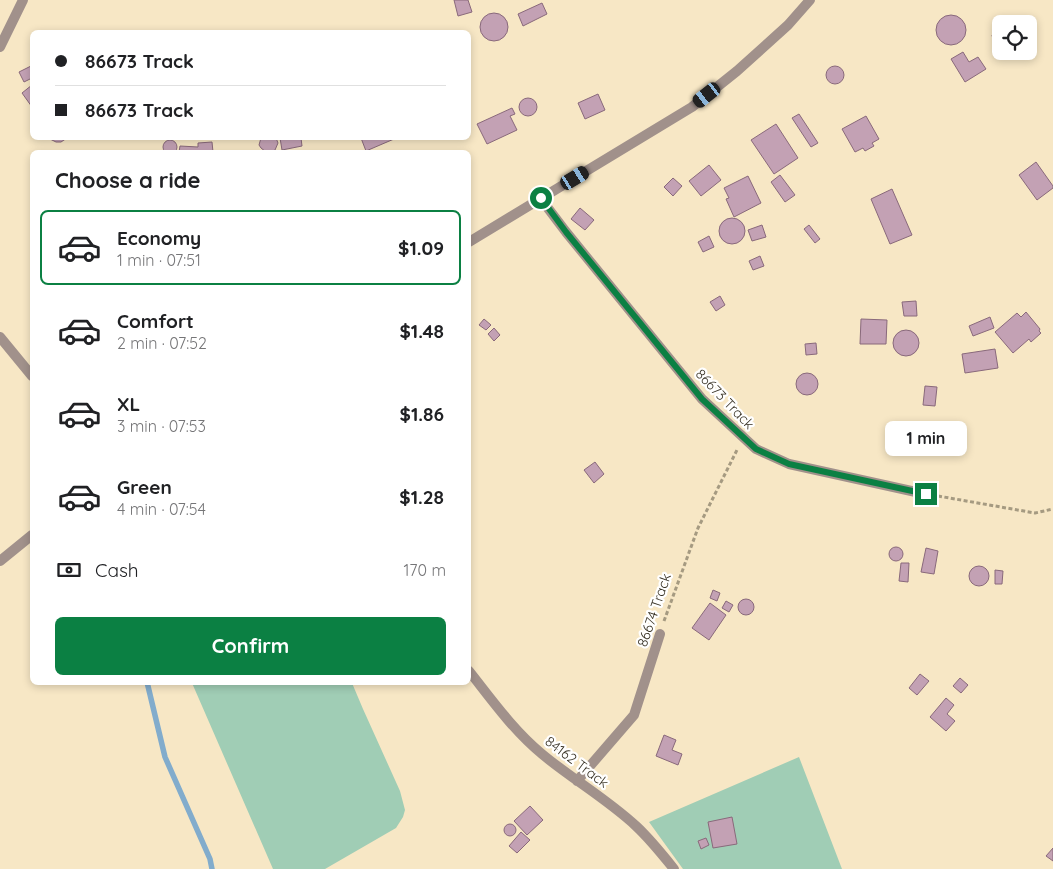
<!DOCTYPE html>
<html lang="en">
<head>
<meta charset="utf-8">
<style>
	body { margin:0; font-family:Quicksand,sans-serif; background:#f6f6f6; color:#202124; height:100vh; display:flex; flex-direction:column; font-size:19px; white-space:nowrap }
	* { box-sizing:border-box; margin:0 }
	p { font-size:16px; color:#757577 }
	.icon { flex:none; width:28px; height:28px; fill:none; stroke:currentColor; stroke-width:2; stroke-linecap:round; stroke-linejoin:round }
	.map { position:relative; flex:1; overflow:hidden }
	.sheet { position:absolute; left:30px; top:150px; width:441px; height:535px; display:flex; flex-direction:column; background:#fff; border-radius:8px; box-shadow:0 2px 8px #0003 }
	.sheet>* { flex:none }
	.top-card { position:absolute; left:30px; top:30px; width:441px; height:110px; border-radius:8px; box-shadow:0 2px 8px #0003; display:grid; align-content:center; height:110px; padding:0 25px; background:#fff }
	.fabs { position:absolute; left:992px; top:15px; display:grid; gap:10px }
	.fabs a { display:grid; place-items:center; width:45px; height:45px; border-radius:8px; background:#fff; box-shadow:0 2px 8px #0003; font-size:25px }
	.end { position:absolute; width:22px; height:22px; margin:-11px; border:6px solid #0b8043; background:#fff; box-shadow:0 0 0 2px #fff }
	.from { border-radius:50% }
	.bubble { position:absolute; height:35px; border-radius:8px; background:#fff; box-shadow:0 2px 8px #0003; font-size:16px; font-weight:700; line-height:35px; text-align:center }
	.car { position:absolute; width:15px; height:30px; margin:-15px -8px; border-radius:6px; box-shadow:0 0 4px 1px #0007; background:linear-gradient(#222 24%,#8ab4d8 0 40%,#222 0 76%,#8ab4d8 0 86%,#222 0) }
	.top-card b { display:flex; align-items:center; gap:18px; height:48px; font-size:19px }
	.top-card b+b { border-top:1px solid #e0e0e0 }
	.top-card i { width:12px; height:12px; background:#202124 }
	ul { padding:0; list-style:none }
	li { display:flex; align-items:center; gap:15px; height:75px; margin:0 10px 8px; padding:0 15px; border:2px solid transparent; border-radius:8px }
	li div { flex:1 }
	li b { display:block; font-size:19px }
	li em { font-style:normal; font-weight:700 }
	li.on { border-color:#0b8043 }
	li>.icon { width:45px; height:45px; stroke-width:1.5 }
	h2 { padding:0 25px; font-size:22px; line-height:60px }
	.pay { display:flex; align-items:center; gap:12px; height:55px; padding:0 25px; font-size:19px }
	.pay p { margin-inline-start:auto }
	.button { display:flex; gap:10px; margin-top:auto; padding:10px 25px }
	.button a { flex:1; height:58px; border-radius:8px; background:#0b8043; color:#fff; font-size:20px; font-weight:700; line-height:58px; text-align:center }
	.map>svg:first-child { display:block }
	.green { fill:#a0cdb5 }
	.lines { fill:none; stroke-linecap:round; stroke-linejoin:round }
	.stream { stroke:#82accc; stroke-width:5.5 }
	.building { fill:#c3a1b4; stroke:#89697b }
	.path { stroke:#a59a81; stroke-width:3; stroke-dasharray:4 2.5; stroke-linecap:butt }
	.minor { stroke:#a1918b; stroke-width:10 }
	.route { stroke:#0b8043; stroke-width:6 }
	.labels { text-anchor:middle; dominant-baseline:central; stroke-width:4.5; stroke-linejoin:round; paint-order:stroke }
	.street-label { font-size:14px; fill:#393326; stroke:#fff }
</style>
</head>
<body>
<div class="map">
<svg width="1053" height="869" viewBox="0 0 1053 869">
	<rect width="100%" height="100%" fill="#f7e7c5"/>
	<path class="green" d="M192,683h160l11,26 37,82 5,19 -2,7 -7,11 -71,41h-52z
		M799,757l43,112h-159l-34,-47z"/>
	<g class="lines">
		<path class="stream" d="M147,682l18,75 45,102 2,10"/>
	</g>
	<path class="building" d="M454,0h14l4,12 -14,4z
		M542,3l5,11 -24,12 -5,-12z
		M480 27a14 14 0 1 1 28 0a14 14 0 1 1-28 0Z
		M936 30a15 15 0 1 1 30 0a15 15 0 1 1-30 0Z
		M1001,32v8l-7,3 -2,-8z
		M963,52l6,10 9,-5 8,12 -21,13 -14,-23z
		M31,66l1,12 -8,4 -5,-10z
		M826 75a9 9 0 1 1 18 0a9 9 0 1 1-18 0Z
		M32,85v22l-10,-14z
		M598,94l7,16 -20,9 -7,-16z
		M519 107a9 9 0 1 1 18 0a9 9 0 1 1-18 0Z
		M512,108l3,6 -5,2 7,14 -30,14 -10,-20z
		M799,114l19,29 -7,4 -19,-29z
		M866,116l13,23 -7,4 2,3 -9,5 -2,-3 -8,4 -13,-23z
		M776,124l22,34 -24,16 -23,-34z
		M48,138h19l-6,4h-5z
		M261,138h15l2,5 -3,7 -3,2h-6l-5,-4 -2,-3z
		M280,138h21l1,8 -20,4z
		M361,138h32l1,1 -28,12z
		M163 147a7 7 0 1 1 14 0a7 7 0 1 1-14 0Z
		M212,142l1,10h-34l1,-6 18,1v-4z
		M1036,162l17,24v2l-16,12 -18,-25z
		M709,165l12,15 -20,16 -12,-15z
		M780,175l15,20 -10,7 -14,-20z
		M748,176l13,27 -27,14 -8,-18 3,-1 -5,-10z
		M673,178l9,8 -9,10 -9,-9z
		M892,189l20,46 -22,9 -19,-45z
		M580,208l14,12 -9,10 -14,-11z
		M719 231a13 13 0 1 1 26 0a13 13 0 1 1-26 0Z
		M762,225l4,12 -14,4 -4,-11z
		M809,225l11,14 -5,4 -11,-14z
		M709,236l5,11 -11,5 -5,-10z
		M760,256l4,10 -11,4 -4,-9z
		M720,296l5,9 -9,6 -6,-9z
		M916,301l1,15h-13l-2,-14z
		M1026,312l14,17 -1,2 2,2 -10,9 -2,-3 -16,14 -18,-21 22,-19 4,4z
		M990,317l4,11 -21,8 -4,-10z
		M484,319l7,6 -5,5 -7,-5z
		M861,319l26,1 -1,24h-26z
		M494,328l6,7 -6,6 -6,-7z
		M893 343a13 13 0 1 1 26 0a13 13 0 1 1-26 0Z
		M816,343l1,11 -11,1 -1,-11z
		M995,349l3,19 -33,5 -3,-19z
		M796 384a11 11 0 1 1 22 0a11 11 0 1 1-22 0Z
		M925,386l12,1 -2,19 -12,-1z
		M595,462l9,12 -10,9 -10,-13z
		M889 554a7 7 0 1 1 14 0a7 7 0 1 1-14 0Z
		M926,548l12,3 -4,23 -13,-2z
		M901,563h8l-1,19 -9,-1z
		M969 576a10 10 0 1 1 20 0a10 10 0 1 1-20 0Z
		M995,570l8,1 -1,13h-7z
		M713,590l7,3 -3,8 -7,-3z
		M738 607a8 8 0 1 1 16 0a8 8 0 1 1-16 0Z
		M726,601l7,4 -4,7 -7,-4z
		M710,603l16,12 -17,25 -17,-12z
		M920,674l9,7 -12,14 -8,-7z
		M960,678l8,7 -7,8 -8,-7z
		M946,698l8,7 -7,9 8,7 -9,10 -16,-14z
		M664,735l12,5 -4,10 10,4 -4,11 -22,-9z
		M530,806l13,14 -16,15 -13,-14z
		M732,817l5,27 -24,4 -5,-26z
		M504 830a6 6 0 1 1 12 0a6 6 0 1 1-12 0Z
		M521,832l9,8 -13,13 -8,-7z
		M706,838l3,7 -8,4 -3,-8z
		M1053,848v13l-7,-5z"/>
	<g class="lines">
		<path class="path" d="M938,496l97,17 18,-4
			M664,621l34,-93 39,-78"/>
		<path class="minor" d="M0,47l23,-47
			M541,199l25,33 136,167 54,50 33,15 136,30
			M469,242l223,-135 45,-36 51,-46 22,-25
			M0,337l32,39
			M0,561l32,-26
			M469,671c23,29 44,59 73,83 30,25 65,45 94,72 14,13 26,28 38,43
			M577,781l57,-66 26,-81"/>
	</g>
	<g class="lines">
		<path class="route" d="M541,198l25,34 136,167 54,50 33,15 137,30"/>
	</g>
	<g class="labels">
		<g class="street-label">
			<text transform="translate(725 399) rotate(46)">86673 Track</text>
			<text transform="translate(654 610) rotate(-71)">86674 Track</text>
			<text transform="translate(577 762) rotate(37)">84162 Track</text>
		</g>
	</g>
</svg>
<div class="fabs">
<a><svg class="icon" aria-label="locate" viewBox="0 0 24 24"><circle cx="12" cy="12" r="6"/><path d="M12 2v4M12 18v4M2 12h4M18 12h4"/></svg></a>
</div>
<i class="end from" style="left:541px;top:198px"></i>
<i class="end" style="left:926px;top:494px"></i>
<div class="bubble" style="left:885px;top:421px;width:82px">1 min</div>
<i class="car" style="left:707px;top:95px;rotate:232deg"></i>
<i class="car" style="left:575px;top:178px;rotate:59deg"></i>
<div class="top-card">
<b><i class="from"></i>86673 Track</b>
<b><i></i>86673 Track</b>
</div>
<section class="sheet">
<h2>Choose a ride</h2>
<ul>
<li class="on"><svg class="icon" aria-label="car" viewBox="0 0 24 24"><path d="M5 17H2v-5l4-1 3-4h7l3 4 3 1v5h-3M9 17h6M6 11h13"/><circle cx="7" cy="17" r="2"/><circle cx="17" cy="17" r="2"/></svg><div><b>Economy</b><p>1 min · 07:51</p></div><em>$1.09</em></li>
<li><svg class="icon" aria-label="car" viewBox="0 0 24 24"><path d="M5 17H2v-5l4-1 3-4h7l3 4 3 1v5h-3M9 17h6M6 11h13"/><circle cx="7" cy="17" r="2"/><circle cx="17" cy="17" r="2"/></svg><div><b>Comfort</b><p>2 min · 07:52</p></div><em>$1.48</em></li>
<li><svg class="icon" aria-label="car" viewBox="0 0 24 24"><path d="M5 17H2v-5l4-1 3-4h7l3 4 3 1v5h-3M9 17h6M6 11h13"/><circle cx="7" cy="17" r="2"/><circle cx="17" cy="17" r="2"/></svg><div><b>XL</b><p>3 min · 07:53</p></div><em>$1.86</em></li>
<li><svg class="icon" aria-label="car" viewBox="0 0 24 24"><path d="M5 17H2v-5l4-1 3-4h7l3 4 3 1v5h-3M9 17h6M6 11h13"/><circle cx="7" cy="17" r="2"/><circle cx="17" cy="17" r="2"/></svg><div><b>Green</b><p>4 min · 07:54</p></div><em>$1.28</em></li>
</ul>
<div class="pay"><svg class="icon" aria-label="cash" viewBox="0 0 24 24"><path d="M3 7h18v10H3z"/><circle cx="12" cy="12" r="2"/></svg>Cash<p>170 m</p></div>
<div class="button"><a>Confirm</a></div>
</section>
</div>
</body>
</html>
